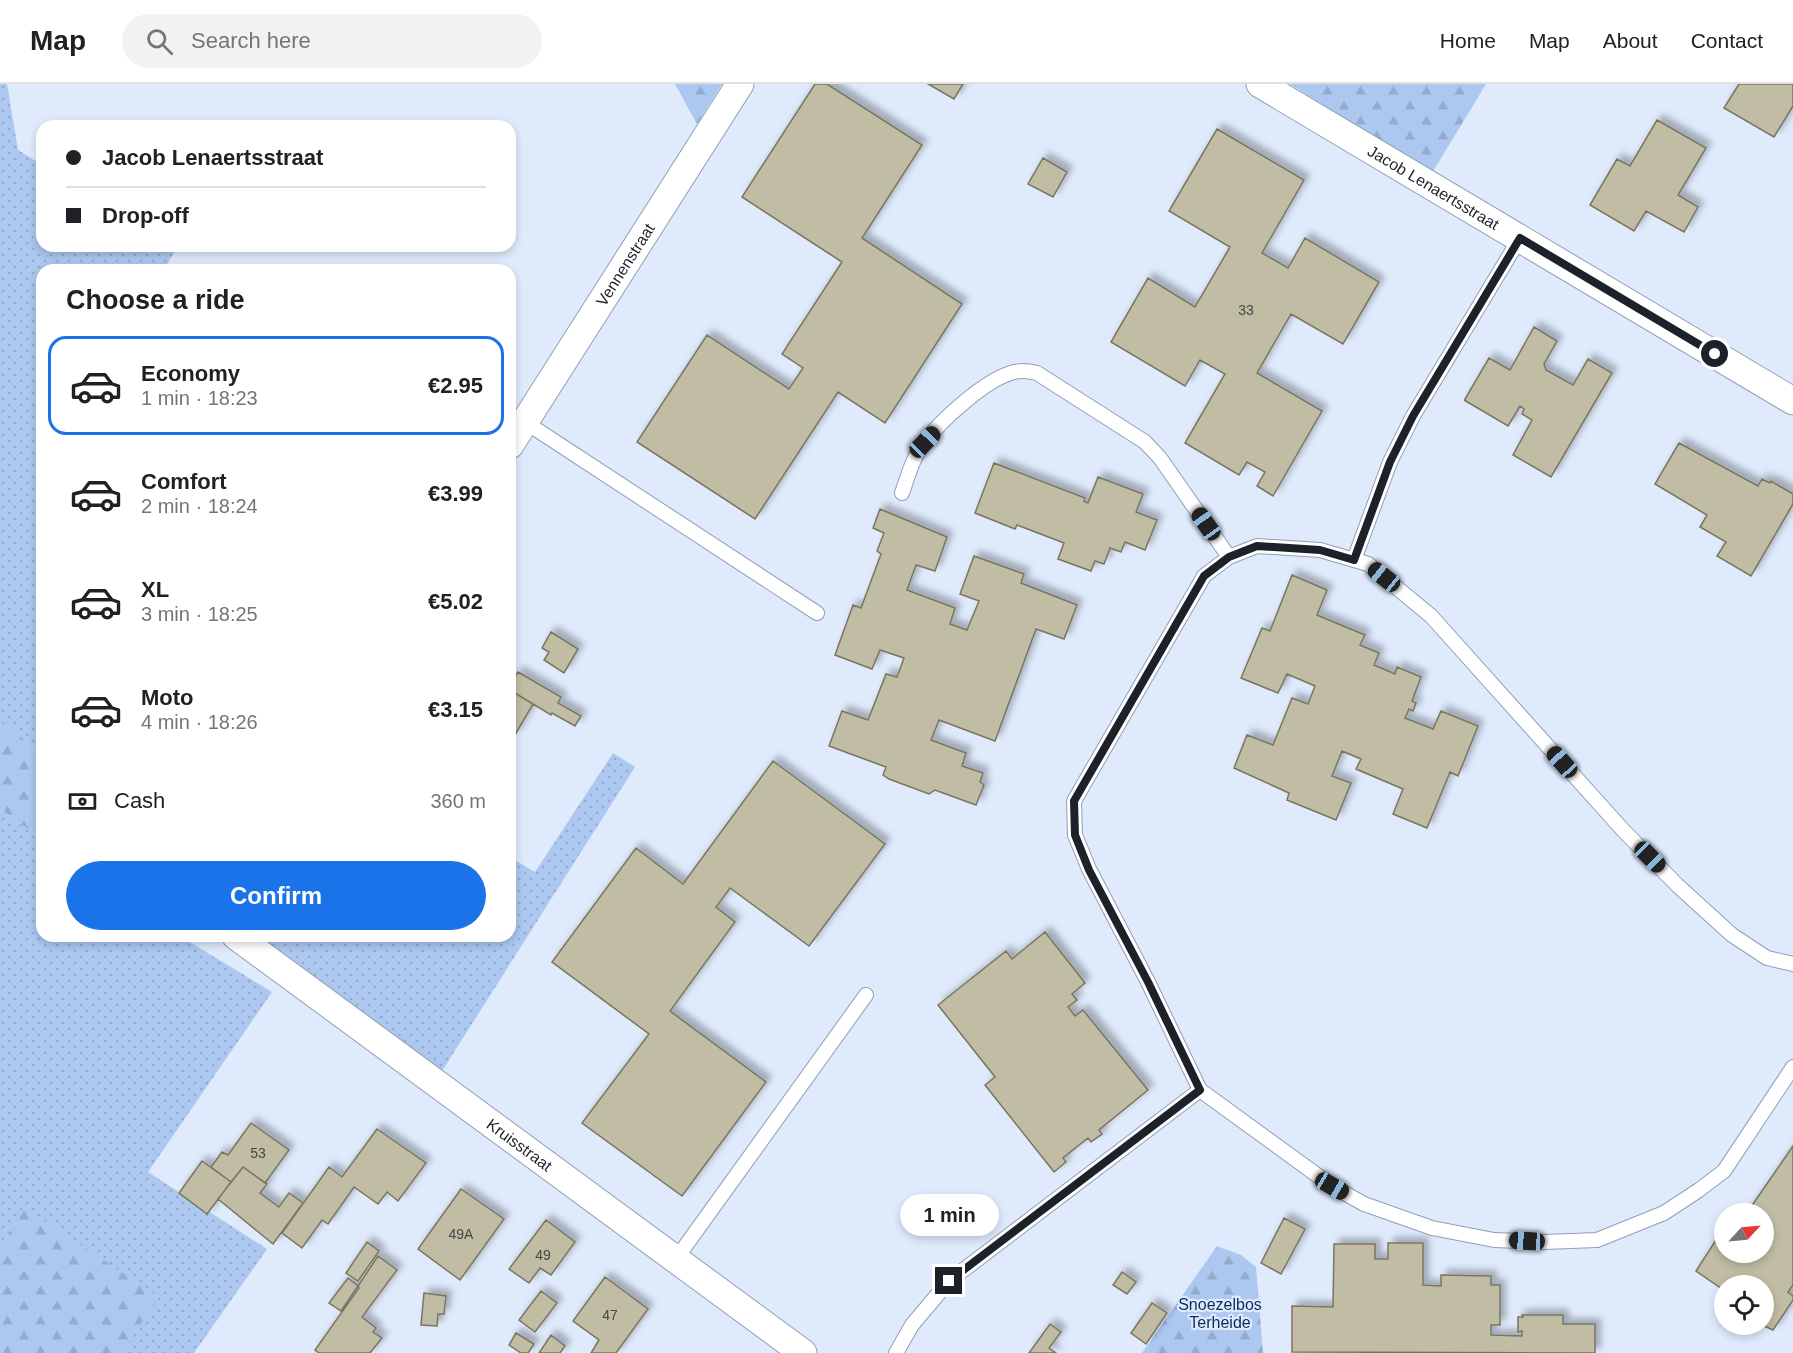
<!DOCTYPE html>
<html lang="en">
<head>
<meta charset="utf-8">
<style>
	body { margin:0; font-family:Arial,sans-serif; background:#f2f2f2; color:#202124; height:100vh; display:flex; flex-direction:column; font-size:22px; white-space:nowrap }
	* { box-sizing:border-box; margin:0 }
	p { font-size:20px; color:#757577 }
	.icon { flex:none; width:33px; height:33px; fill:none; stroke:currentColor; stroke-width:2; stroke-linecap:round; stroke-linejoin:round }
	.map { position:relative; flex:1; overflow:hidden }
	.panel { position:absolute; left:36px; top:180px; width:480px; height:678px; display:flex; flex-direction:column; background:#fff; border-radius:18px; box-shadow:0 3px 9px #0003 }
	.panel>* { flex:none }
	.hud { position:absolute; left:36px; top:36px; width:480px; height:132px; border-radius:18px; box-shadow:0 3px 9px #0003; display:grid; align-content:center; height:132px; padding:0 30px; background:#fff }
	.needle { width:39px; rotate:64deg }
	.buttons { position:absolute; left:1714px; top:1119px; display:grid; gap:12px }
	.buttons a { display:grid; place-items:center; width:60px; height:60px; border-radius:50%; background:#fff; box-shadow:0 3px 9px #0003; font-size:30px }
	.end { position:absolute; width:27px; height:27px; margin:-14px; border:8px solid #1d222a; background:#fff; box-shadow:0 0 0 3px #fff }
	.from { border-radius:50% }
	.bubble { position:absolute; height:42px; border-radius:21px; background:#fff; box-shadow:0 3px 9px #0003; font-size:20px; font-weight:700; line-height:42px; text-align:center }
	.car { position:absolute; width:18px; height:36px; margin:-18px -9px; border-radius:8px; box-shadow:0 0 4px 2px #0007; background:linear-gradient(#222 24%,#8ab4d8 0 40%,#222 0 76%,#8ab4d8 0 86%,#222 0) }
	.hud b { display:flex; align-items:center; gap:21px; height:57px; font-size:22px }
	.hud b+b { border-top:2px solid #e0e0e0 }
	.hud i { width:15px; height:15px; background:#202124 }
	ul { padding:0; list-style:none }
	li { display:flex; align-items:center; gap:18px; height:99px; margin:0 12px 9px; padding:0 18px; border:3px solid transparent; border-radius:18px }
	li div { flex:1 }
	li b { display:block; font-size:22px }
	li em { font-style:normal; font-weight:700 }
	li.active { border-color:#1a73e8 }
	li>.icon { width:54px; height:54px; stroke-width:1.5 }
	h2 { padding:0 30px; font-size:27px; line-height:72px }
	.pay { display:flex; align-items:center; gap:15px; height:66px; padding:0 30px; font-size:22px }
	.pay p { margin-inline-start:auto }
	.primary-button { display:flex; gap:12px; margin-top:auto; padding:12px 30px }
	.primary-button a { flex:1; height:69px; border-radius:36px; background:#1a73e8; color:#fff; font-size:24px; font-weight:700; line-height:69px; text-align:center }
	header { display:flex; align-items:center; gap:36px; box-sizing:border-box; height:84px; padding:0 30px; background:#fff; border-bottom:2px solid #e0e0e0 }
	header strong { font-size:28px }
	nav { display:flex; gap:33px; margin-inline-start:auto; font-size:21px }
	.search { width:420px; height:54px; background:#f2f2f2; display:flex; align-items:center; gap:15px; box-sizing:border-box; padding:0 21px; border-radius:33px; color:#757577; font-size:22px }
	.map>svg:first-child { display:block }
	.grass { fill:url(#grass-dots) }
	.forest { fill:url(#forest-firs) }
	.building { fill:#c1bca4; stroke:#79755e; stroke-width:1.5; filter:url(#shadow) }
	.lines { fill:none; stroke-linecap:round; stroke-linejoin:round }
	.lane-casing { stroke:#919fb4; stroke-width:16 }
	.street-casing { stroke:#919fb4; stroke-width:29 }
	.lane { stroke:#fff; stroke-width:14 }
	.street { stroke:#fff; stroke-width:27 }
	.route { stroke:#1d222a; stroke-width:8 }
	.labels { text-anchor:middle; dominant-baseline:central; stroke-width:4.5; stroke-linejoin:round; paint-order:stroke }
	.number-label { font-size:14px; fill:#464848 }
	.street-label { font-size:16px; fill:#1d222a; stroke:#dfebfd }
	.park-label { font-size:16px; fill:#092c5d; stroke:#dfebfd }
</style>
</head>
<body>
<header>
<strong>Map</strong>
<div class="search"><svg class="icon" aria-label="search" viewBox="0 0 24 24"><circle cx="10" cy="10" r="6"/><path d="M15 15l6 6"/></svg>Search here</div>
<nav><a>Home</a><a>Map</a><a>About</a><a>Contact</a></nav>
</header>
<div class="map">
<svg width="1793" height="1269" viewBox="0 0 1793 1269">
	<defs>
		<pattern id="grass-dots" width="8" height="8" patternUnits="userSpaceOnUse" patternTransform="scale(1.5)"><rect width="8" height="8" fill="#acc7f0"/><path d="M2 2h.1M6 6h.1" fill="none" stroke="#94abce" stroke-width="1.8" stroke-linecap="round"/></pattern>
		<pattern id="forest-firs" width="22" height="20" patternUnits="userSpaceOnUse" patternTransform="scale(1.5)"><rect width="22" height="20" fill="#acc7f0"/><path d="M5 1l3.5 6h-7zM16 11l3.5 6h-7z" fill="#94abce"/></pattern>
		<filter id="shadow"><feDropShadow dx="5.5" dy="-5.5" stdDeviation="3" flood-color="#0004"/></filter>
	</defs>
	<rect width="100%" height="100%" fill="#dfebfd"/>
	<path class="grass" d="M0,0h7l11,66 24,15v81h130l4,3 -12,21h-122v483l-42,-32z
		M613,669l22,14 -193,304 -191,-135h259v-79l25,15z
		M0,725l42,30v97h138l92,56 -124,180 119,77 -73,104h-73l37,-56 -133,-88 -25,37z"/>
	<path class="forest" d="M675,0h47l-25,40z
		M1290,0h196l-54,89z
		M0,637l42,32v86l-42,-30z
		M25,1124l134,89 -38,56h-121v-107z
		M1217,1162l24,9 15,12 7,86h-121z"/>
	<path class="building" d="M815,0h12l95,61 -60,93 100,66 -77,119 -47,-31 -83,127 -118,-77 70,-107 82,54 14,-21 -21,-14 60,-92 -100,-65z
		M928,0h35l-9,15z
		M1739,0h54v22l-19,31 -50,-29z
		M1657,36l49,28 -28,47 20,12 -14,25 -38,-21 -12,20 -44,-26 27,-46 13,7z
		M1217,45l87,51 -42,73 26,15 17,-30 74,44 -36,62 -52,-30 -34,59 65,38 -49,85 -16,-10 8,-14 -18,-10 -8,13 -54,-32 40,-69 -25,-14 -15,26 -74,-44 37,-64 47,29 35,-60 -61,-36z
		M1043,74l24,14 -14,25 -25,-13z
		M1534,243l23,14 -13,23 2,6 27,15 15,-26 24,14 -61,104 -38,-22 19,-35 -10,-6 2,-5 -4,-3 -12,20 -44,-26 2,1 -1,-2 24,-41 21,12z
		M1679,359l79,43 4,-7 8,4 1,-2 22,13v10l-42,72 -34,-20 9,-14 -26,-15 7,-12 -52,-31z
		M994,379l91,35 -1,3 4,2 10,-26 45,17 -7,18 21,8 -12,30 -20,-8 -4,10 -11,-4 -6,16 -9,-3 -4,10 -33,-12 6,-16 -47,-18 -2,4 -40,-16z
		M880,425l67,28 -12,34 -19,-6 -9,25 48,18 -5,16 17,6 12,-29 -19,-7 14,-38 50,18 -3,9 56,22 -13,34 -28,-10 -41,112 -56,-21 -8,20 35,13 -4,13 21,7 -3,9 4,3 -8,20 -41,-15 -6,4 -40,-15 -6,-4 3,-8 -57,-21 13,-35 26,9 18,-46 11,3 7,-19 -24,-8 -8,19 -37,-14 18,-50 8,3 20,-54 -4,-3 7,-18 -11,-5z
		M1292,491l35,15 -10,25 48,20 -5,10 19,8 -5,12 21,9 2,-7 24,10 -9,24 4,2 -3,8 -4,-2 -4,9 28,11 8,-18 37,15 -20,50 -8,-4 -23,56 -34,-14 10,-25 -47,-20 5,-10 -19,-8 -10,25 19,7 -15,37 -49,-20 2,-7 -55,-25 13,-33 26,10 19,-47 16,6 7,-18 -28,-12 -9,19 -37,-15 21,-50 8,3z
		M551,548l27,17 -14,24 -20,-13 5,-8 -7,-4z
		M518,588l43,25 -3,6 23,13 -6,10 -23,-13 -1,2 -41,-25v-5z
		M510,606l23,14 -18,31 -5,-3z
		M773,677l112,83 -76,102 -79,-58 -14,19 19,15 -65,89 96,71 -84,114 -100,-73 67,-89 -97,-72 84,-114 47,36z
		M1045,848l40,51 -13,11 5,6 -9,7 7,9 8,-6 65,80 -49,40 3,4 -11,8 -3,-4 -25,20 3,4 -12,10 -69,-87 10,-8 -57,-72 68,-54 6,8z
		M251,1039l38,27 -24,33 -22,-16 -12,15 -20,-15 11,-15 6,3z
		M377,1045l49,34 -28,38 -11,-9 -9,12 -24,-17 -26,37 -6,-4 -20,28 -20,-15 47,-66 13,10z
		M1793,1062v139l-5,7 5,4v4l-20,30 -13,-6h4v-38h-39v5l-29,-20 20,-31 9,5v7h39v-38h-18z
		M202,1077l29,21 -24,32 -28,-21z
		M243,1083l24,17 -7,9 19,14 10,-14 14,10 -30,41 -55,-45z
		M461,1105l43,30 -44,61 -42,-31z
		M1284,1134l21,11 -24,45 -20,-11z
		M546,1136l29,22 -24,33 -11,-7 -11,15 -20,-14z
		M367,1158l12,9 -21,30 -12,-8z
		M1388,1159h35v42l18,1v-11l50,1v9h9v40h-9v10l31,1v-5l-4,1v-15h5l-1,-2h41v9h32v29l-303,-1v-46l41,1 1,-63h41v15h13z
		M378,1172l19,14 -35,47 14,11 -3,4 9,6 -12,15h-51l-4,-3 44,-62 -1,-2z
		M1122,1188l14,10 -9,12 -14,-9z
		M605,1193l43,32 -32,44h-25l8,-13 -26,-19z
		M348,1194l10,8 -17,25 -12,-8z
		M541,1207l16,12 -22,29 -16,-12z
		M424,1209l22,3 -2,18h-6l-1,12 -16,-1z
		M1152,1219l15,10 -21,31 -15,-11z
		M1050,1240l11,8 -12,16 7,5h-27z
		M516,1249l18,11 -6,9h-7l-12,-8z
		M551,1251l14,11 -5,7h-21z"/>
	<g class="lines">
		<defs>
			<path id="lane" d="M525,338l292,191
				M902,409c6,-17 11,-36 22,-50 17,-23 62,-64 90,-71 8,-2 15,-1 23,1l108,69 15,16 69,99
				M1354,476l36,-98 23,-46 107,-178
				M1793,880l-26,-6 -35,-23 -55,-50 -55,-56 -191,-213 -63,-52 -48,-14 -63,-4 -28,11 -25,19 -130,225 1,34 14,34 59,113 52,108 132,96 32,18 68,24 62,12 50,2 53,-2 67,-27 35,-23 25,-19 69,-104
				M676,1175l190,-264
				M896,1269l16,-28 37,-44 251,-191"/>
			<g id="street">
				<path id="s1" d="M1260,0l533,317"/>
				<path id="s2" d="M510,361l230,-361"/>
				<path id="s3" d="M236,852l567,417"/>
			</g>
		</defs>
		<use href="#lane" class="lane-casing"/>
		<use href="#street" class="street-casing"/>
		<use href="#lane" class="lane"/>
		<use href="#street" class="street"/>
	</g>
	<g class="lines">
		<path class="route" d="M949,1197l251,-191 -52,-108 -59,-112 -14,-35 -1,-34 130,-225 25,-19 28,-11 63,4 34,10 36,-98 23,-46 107,-178 195,116"/>
	</g>
	<g class="labels">
		<g class="number-label">
			<text x="1246" y="226">33</text>
			<text x="258" y="1069">53</text>
			<text x="461" y="1150">49A</text>
			<text x="543" y="1171">49</text>
			<text x="610" y="1231">47</text>
		</g>
		<g class="street-label">
			<text stroke="none"><textPath href="#s1" startOffset="202">Jacob Lenaertsstraat</textPath></text>
			<text stroke="none"><textPath href="#s2" startOffset="214">Vennenstraat</textPath></text>
			<text stroke="none"><textPath href="#s3" startOffset="352">Kruisstraat</textPath></text>
		</g>
		<g class="park-label">
			<text x="1220" y="1220">Snoezelbos<tspan x="1220" dy="18">Terheide</tspan></text>
		</g>
	</g>
</svg>
<div class="buttons">
<a><svg class="needle" viewBox="-14 -14 28 28"><path d="M0-13l5 13h-10z" fill="#e53935"/><path d="M0 13l5-13h-10z" fill="#757577"/></svg></a>
<a><svg class="icon" aria-label="locate" viewBox="0 0 24 24"><circle cx="12" cy="12" r="6"/><path d="M12 2v4M12 18v4M2 12h4M18 12h4"/></svg></a>
</div>
<i class="end from" style="left:1715px;top:270px"></i>
<i class="end" style="left:949px;top:1197px"></i>
<div class="bubble" style="left:900px;top:1110px;width:99px">1 min</div>
<i class="car" style="left:925px;top:358px;rotate:44deg"></i>
<i class="car" style="left:1206px;top:440px;rotate:325deg"></i>
<i class="car" style="left:1384px;top:493px;rotate:309deg"></i>
<i class="car" style="left:1562px;top:678px;rotate:318deg"></i>
<i class="car" style="left:1650px;top:773px;rotate:135deg"></i>
<i class="car" style="left:1332px;top:1102px;rotate:120deg"></i>
<i class="car" style="left:1527px;top:1157px;rotate:273deg"></i>
<div class="hud">
<b><i class="from"></i>Jacob Lenaertsstraat</b>
<b><i></i>Drop-off</b>
</div>
<section class="panel">
<h2>Choose a ride</h2>
<ul>
<li class="active"><svg class="icon" aria-label="car" viewBox="0 0 24 24"><path d="M5 17H2v-5l4-1 3-4h7l3 4 3 1v5h-3M9 17h6M6 11h13"/><circle cx="7" cy="17" r="2"/><circle cx="17" cy="17" r="2"/></svg><div><b>Economy</b><p>1 min · 18:23</p></div><em>€2.95</em></li>
<li><svg class="icon" aria-label="car" viewBox="0 0 24 24"><path d="M5 17H2v-5l4-1 3-4h7l3 4 3 1v5h-3M9 17h6M6 11h13"/><circle cx="7" cy="17" r="2"/><circle cx="17" cy="17" r="2"/></svg><div><b>Comfort</b><p>2 min · 18:24</p></div><em>€3.99</em></li>
<li><svg class="icon" aria-label="car" viewBox="0 0 24 24"><path d="M5 17H2v-5l4-1 3-4h7l3 4 3 1v5h-3M9 17h6M6 11h13"/><circle cx="7" cy="17" r="2"/><circle cx="17" cy="17" r="2"/></svg><div><b>XL</b><p>3 min · 18:25</p></div><em>€5.02</em></li>
<li><svg class="icon" aria-label="car" viewBox="0 0 24 24"><path d="M5 17H2v-5l4-1 3-4h7l3 4 3 1v5h-3M9 17h6M6 11h13"/><circle cx="7" cy="17" r="2"/><circle cx="17" cy="17" r="2"/></svg><div><b>Moto</b><p>4 min · 18:26</p></div><em>€3.15</em></li>
</ul>
<div class="pay"><svg class="icon" aria-label="cash" viewBox="0 0 24 24"><path d="M3 7h18v10H3z"/><circle cx="12" cy="12" r="2"/></svg>Cash<p>360 m</p></div>
<div class="primary-button"><a>Confirm</a></div>
</section>
</div>
</body>
</html>
